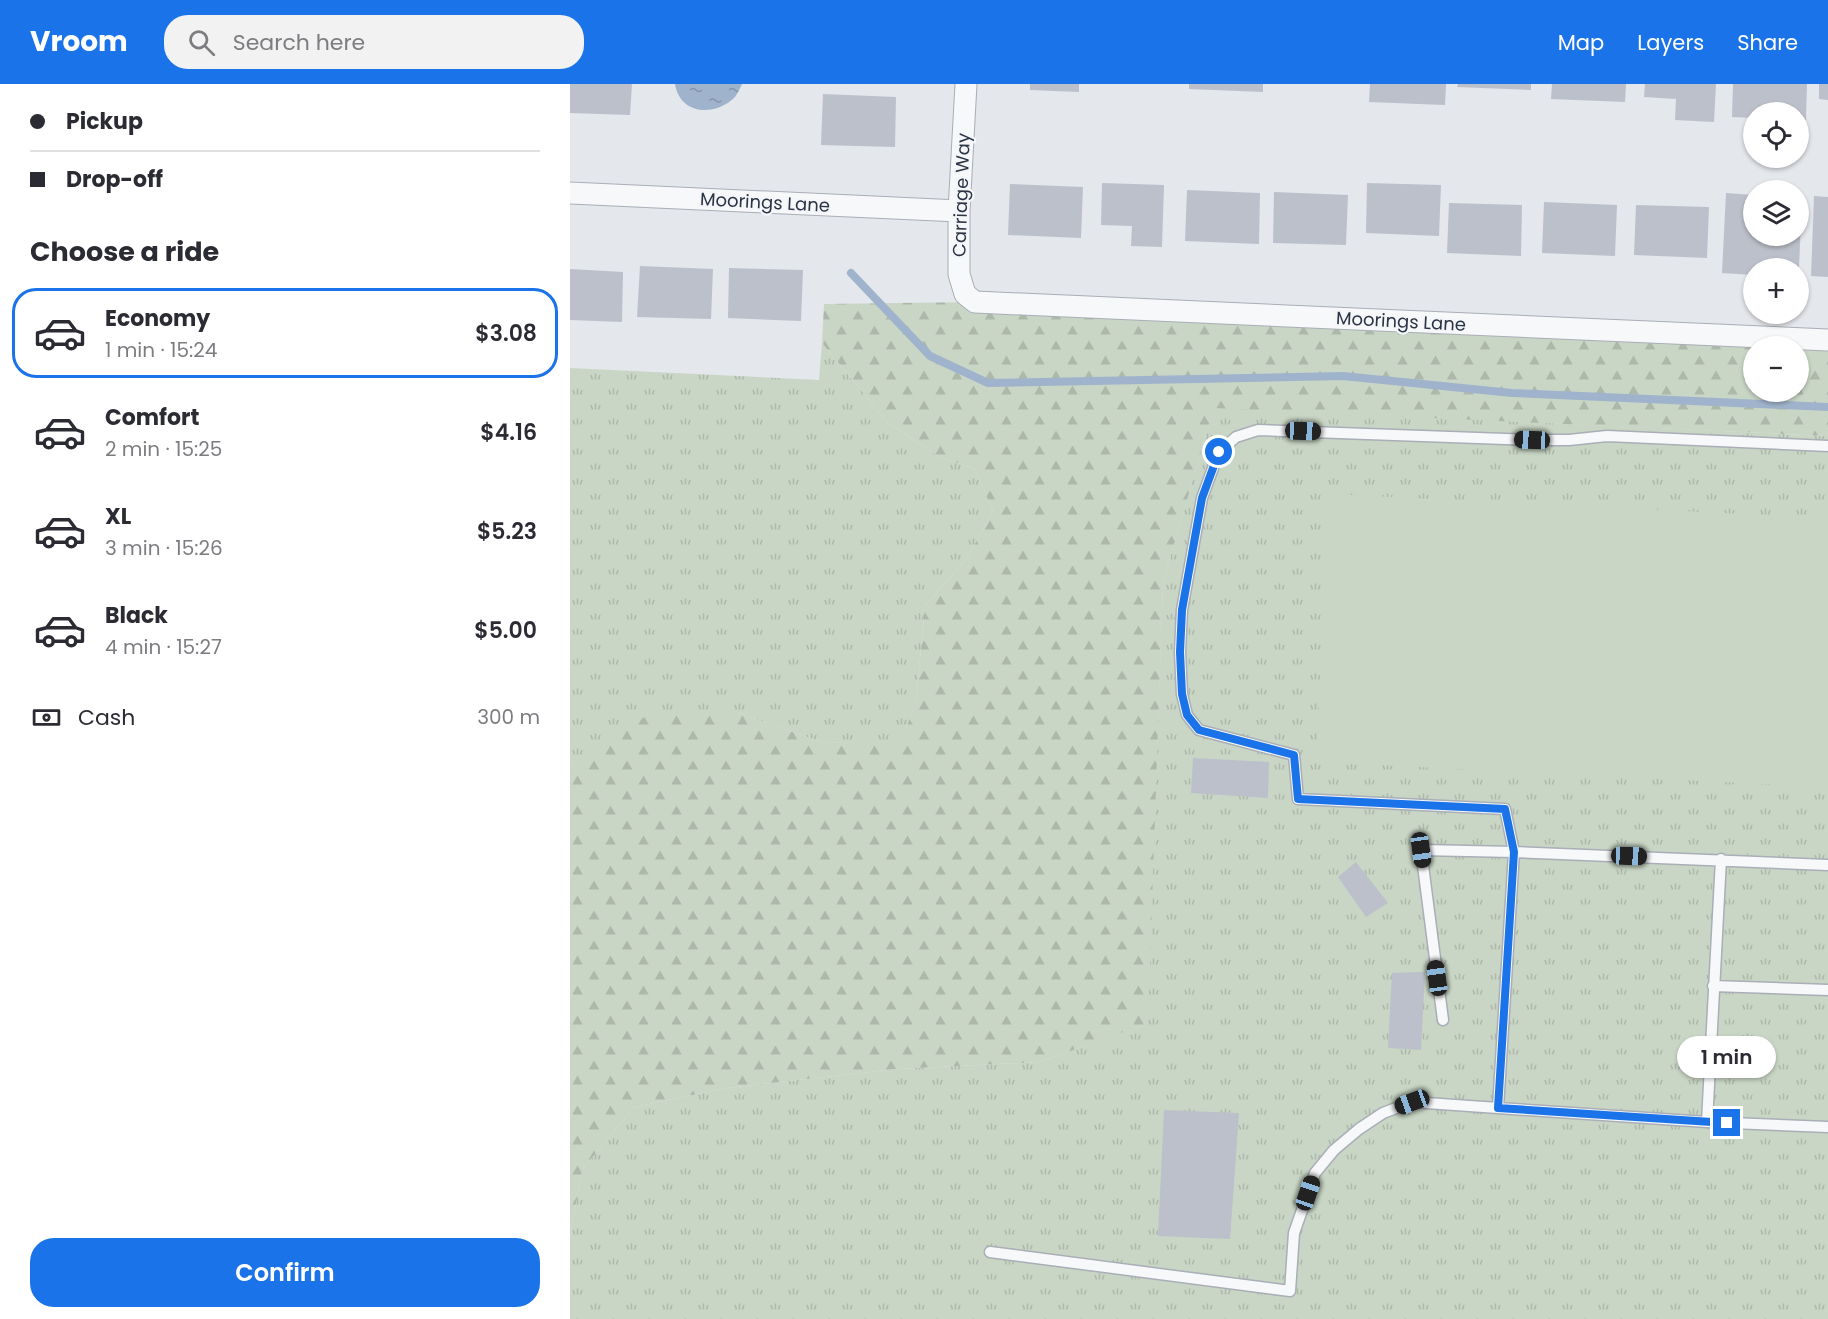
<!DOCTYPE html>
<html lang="en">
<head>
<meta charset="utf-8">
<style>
	body { margin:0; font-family:Poppins,sans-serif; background:#f2f2f3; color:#2b2b33; height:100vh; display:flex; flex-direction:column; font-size:22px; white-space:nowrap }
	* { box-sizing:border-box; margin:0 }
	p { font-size:20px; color:#7c7c81 }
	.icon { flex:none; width:33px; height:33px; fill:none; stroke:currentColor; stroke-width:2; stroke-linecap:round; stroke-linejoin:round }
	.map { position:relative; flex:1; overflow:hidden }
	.details { display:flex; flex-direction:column; background:#fff; width:570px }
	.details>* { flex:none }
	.banner { display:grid; align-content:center; height:132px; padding:0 30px; background:#fff }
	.controls { position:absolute; left:1173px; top:18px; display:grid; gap:12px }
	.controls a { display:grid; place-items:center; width:66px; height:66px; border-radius:50%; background:#fff; box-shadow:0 2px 4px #0004; font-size:30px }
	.end { position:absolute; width:27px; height:27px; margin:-14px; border:8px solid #1a73e8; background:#fff; box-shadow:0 0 0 3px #fff }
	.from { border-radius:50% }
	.bubble { position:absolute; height:42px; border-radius:21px; background:#fff; box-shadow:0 2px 4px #0004; font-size:20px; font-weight:600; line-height:42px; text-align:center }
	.car { position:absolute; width:18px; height:36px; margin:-18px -9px; border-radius:8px; box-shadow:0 0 4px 2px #0007; background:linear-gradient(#222 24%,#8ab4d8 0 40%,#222 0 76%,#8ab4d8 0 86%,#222 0) }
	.banner b { display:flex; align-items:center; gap:21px; height:57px; font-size:22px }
	.banner b+b { border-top:2px solid #e1e1e2 }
	.banner i { width:15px; height:15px; background:#2b2b33 }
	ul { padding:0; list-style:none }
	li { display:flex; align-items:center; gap:18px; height:90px; margin:0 12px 9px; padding:0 18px; border:3px solid transparent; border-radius:24px }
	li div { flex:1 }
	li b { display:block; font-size:22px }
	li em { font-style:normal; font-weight:600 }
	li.active { border-color:#1a73e8 }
	li>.icon { width:54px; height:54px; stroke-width:1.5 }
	h2 { padding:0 30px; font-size:27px; line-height:72px }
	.pay { display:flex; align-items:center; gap:15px; height:66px; padding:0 30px; font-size:22px }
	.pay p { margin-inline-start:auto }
	.primary-button { display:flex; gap:12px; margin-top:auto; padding:12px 30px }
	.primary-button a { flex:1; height:69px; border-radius:24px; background:#1a73e8; color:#fff; font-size:24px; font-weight:600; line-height:69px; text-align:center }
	header { display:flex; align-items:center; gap:36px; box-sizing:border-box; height:84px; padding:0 30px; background:#1a73e8; color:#fff }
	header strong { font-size:28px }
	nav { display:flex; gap:33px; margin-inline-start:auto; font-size:21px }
	.search { width:420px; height:54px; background:#f2f2f3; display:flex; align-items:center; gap:15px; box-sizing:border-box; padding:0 21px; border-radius:24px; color:#7c7c81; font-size:22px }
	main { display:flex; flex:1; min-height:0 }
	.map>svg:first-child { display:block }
	.grass { fill:url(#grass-tufts) }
	.forest { fill:url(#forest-firs); fill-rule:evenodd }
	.pitch { fill:#c9d6c5 }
	.water { fill:url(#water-ripples) }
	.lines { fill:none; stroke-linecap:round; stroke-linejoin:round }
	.stream { stroke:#9fb4cc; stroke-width:8 }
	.building { fill:#bbc0ca }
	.lane-casing { stroke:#a9aeb7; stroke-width:13 }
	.street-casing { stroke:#a9aeb7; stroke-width:23 }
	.lane { stroke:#f7f8fa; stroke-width:10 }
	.street { stroke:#f7f8fa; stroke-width:21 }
	.route { stroke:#1a73e8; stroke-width:8 }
	.labels { text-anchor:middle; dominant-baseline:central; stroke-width:4.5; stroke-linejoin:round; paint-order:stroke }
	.street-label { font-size:18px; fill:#2b3445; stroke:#f4f6f9 }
</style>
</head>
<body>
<header>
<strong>Vroom</strong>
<div class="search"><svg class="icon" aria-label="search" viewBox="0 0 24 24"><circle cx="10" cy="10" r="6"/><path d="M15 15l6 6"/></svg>Search here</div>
<nav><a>Map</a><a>Layers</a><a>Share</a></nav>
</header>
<main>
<section class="details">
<div class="banner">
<b><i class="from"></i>Pickup</b>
<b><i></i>Drop-off</b>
</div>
<h2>Choose a ride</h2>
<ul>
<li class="active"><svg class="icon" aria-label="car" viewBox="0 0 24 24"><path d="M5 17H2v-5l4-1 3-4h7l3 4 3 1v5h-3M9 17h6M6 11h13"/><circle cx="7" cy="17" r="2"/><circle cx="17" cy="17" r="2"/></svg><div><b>Economy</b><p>1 min · 15:24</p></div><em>$3.08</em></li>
<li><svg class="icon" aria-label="car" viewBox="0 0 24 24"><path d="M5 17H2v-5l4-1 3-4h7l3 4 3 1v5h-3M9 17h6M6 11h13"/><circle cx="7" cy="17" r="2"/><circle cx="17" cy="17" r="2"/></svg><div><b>Comfort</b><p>2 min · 15:25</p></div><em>$4.16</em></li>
<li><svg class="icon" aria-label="car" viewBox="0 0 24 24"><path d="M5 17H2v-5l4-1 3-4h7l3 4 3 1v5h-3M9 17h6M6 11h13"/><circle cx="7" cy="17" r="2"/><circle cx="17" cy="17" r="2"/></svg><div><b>XL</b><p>3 min · 15:26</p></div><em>$5.23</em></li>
<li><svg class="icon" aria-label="car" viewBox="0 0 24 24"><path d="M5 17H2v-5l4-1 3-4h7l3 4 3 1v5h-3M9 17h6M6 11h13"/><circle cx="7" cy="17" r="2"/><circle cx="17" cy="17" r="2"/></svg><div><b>Black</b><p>4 min · 15:27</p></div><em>$5.00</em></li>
</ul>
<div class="pay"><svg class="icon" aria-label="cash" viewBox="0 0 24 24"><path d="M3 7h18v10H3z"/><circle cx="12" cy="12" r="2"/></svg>Cash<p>300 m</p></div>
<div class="primary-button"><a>Confirm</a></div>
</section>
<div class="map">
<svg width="1258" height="1235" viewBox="0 0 1258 1235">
	<defs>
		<pattern id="grass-tufts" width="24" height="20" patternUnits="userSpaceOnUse" patternTransform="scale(1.5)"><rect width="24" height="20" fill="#c9d6c5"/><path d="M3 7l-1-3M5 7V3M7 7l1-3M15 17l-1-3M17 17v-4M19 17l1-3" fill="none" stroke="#adb8ab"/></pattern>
		<pattern id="forest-firs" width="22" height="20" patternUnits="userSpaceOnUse" patternTransform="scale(1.5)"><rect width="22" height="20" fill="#c9d6c5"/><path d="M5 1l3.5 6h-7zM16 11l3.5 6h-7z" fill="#adb8ab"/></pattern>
		<pattern id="water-ripples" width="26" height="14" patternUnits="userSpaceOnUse" patternTransform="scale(1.5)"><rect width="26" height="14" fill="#9fb4cc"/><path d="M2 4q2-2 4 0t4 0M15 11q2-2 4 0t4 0" fill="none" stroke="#8293a7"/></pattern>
	</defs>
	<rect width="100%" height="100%" fill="#e4e7ec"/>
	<path class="grass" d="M252,259l65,79 51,34 37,13 18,42 -26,47 -42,48 -9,96 -16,43 -79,-3 -82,-29 -160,45 -9,4v-394l249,12z
		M644,323l614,29v883h-1258v-81l12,-68 52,-63 93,-19 169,-19 144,-7 107,-39 16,-441z"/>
	<path class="forest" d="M405,218l853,38v96l-614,-28 -51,174 -15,441 -108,39 -144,7 -169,19 -93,19 -52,63 -12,68v-476l83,-50 86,1 82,29 79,2 16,-42 9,-96 42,-48 26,-47 -18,-42 -37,-13 -51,-34 -65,-79 2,-39zM1184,262h44v46h-44z"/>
	<path class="pitch" d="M759,410l499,24v269l-512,-25z"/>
	<path class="water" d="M105,0h67c-2,4 -4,9 -7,13 -20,20 -55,18 -60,-13z"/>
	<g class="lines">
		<path class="stream" d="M281,189l79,83 58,27 355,-7 169,17 316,14"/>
	</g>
	<path class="building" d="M0,0h62l-2,31 -60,-2z
		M460,0h49v8l-49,-2z
		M619,0h74v8l-74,-3z
		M800,0h76l-1,21 -76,-3z
		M888,0h73v6l-74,-3z
		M982,0h74l-1,18 -74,-3z
		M1075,0h71l-2,38 -39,-2 1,-21 -32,-2z
		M1163,0h74l-1,36h-8v-8h-44v6l-22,-1z
		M1249,0h9v16l-9,-1z
		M253,10l73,3 -1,50 -74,-2z
		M532,99l62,2 -2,62 -31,-1 1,-20 -31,-1z
		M797,99l74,2 -2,51 -73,-3z
		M440,100l73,3 -2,51 -73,-3z
		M617,106l73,3 -1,51 -74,-3z
		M704,108l74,3 -2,50 -73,-2z
		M1156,109l28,2v41h44v-16h3l-2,48h-45v7l-32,-2z
		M1244,112l14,1v80l-17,-1z
		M974,118l73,3 -2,51 -73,-3z
		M879,119l73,2 -1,51 -74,-3z
		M1066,121l73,2 -2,51 -73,-3z
		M70,182l73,3 -2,50 -74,-2z
		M159,184l74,2 -2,51 -73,-3z
		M0,185l53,3 -1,50 -52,-2z
		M623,674l76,4 -1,36 -77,-5z
		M786,778l32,41 -22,14 -28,-40z
		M855,888l-4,78 -33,-2 4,-75z
		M594,1026l75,3 -9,126 -72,-3z"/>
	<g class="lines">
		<defs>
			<path id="lane" d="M1258,362l-221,-10 -38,4h-37l-274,-10 -22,7 -17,15 -17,46 -20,112 -2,42 2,42 5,21 12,15 95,25 4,44 207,10 9,43 -16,256 209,14 121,5
				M1143,902l115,4
				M873,936l-22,-170 93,2 314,13
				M1137,1038l14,-263
				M420,1168l300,39 4,-58 21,-60 19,-23 25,-21 24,-16 29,-11 86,6"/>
			<path id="street" d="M396,0l-7,127v63l6,20 10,8 853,38
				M0,109l389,18"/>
		</defs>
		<use href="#lane" class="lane-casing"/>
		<use href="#street" class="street-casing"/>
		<use href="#lane" class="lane"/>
		<use href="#street" class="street"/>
	</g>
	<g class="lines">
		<path class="route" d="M649,368l-17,46 -20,112 -2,42 2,42 5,21 12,15 95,25 4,44 207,10 9,43 -16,256 229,15"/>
	</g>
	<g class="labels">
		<g class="street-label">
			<text transform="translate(391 111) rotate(-88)">Carriage Way</text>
			<text transform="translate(195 118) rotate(3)">Moorings Lane</text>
			<text transform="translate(831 237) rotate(3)">Moorings Lane</text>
		</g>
	</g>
</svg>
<div class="controls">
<a><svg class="icon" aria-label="locate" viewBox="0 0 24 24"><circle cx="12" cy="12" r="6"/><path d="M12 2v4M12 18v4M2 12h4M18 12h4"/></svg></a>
<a><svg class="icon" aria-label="layers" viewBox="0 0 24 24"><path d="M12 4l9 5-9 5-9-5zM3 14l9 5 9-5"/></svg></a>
<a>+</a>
<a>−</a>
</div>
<i class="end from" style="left:649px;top:368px"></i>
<i class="end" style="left:1157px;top:1039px"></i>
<div class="bubble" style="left:1107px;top:952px;width:99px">1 min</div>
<i class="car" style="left:733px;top:347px;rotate:92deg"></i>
<i class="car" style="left:962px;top:356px;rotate:272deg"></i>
<i class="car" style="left:851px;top:766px;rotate:172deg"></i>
<i class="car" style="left:1059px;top:772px;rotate:92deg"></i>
<i class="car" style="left:867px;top:894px;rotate:352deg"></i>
<i class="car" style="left:842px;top:1018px;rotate:250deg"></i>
<i class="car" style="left:738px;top:1109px;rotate:19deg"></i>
</div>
</main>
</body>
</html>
